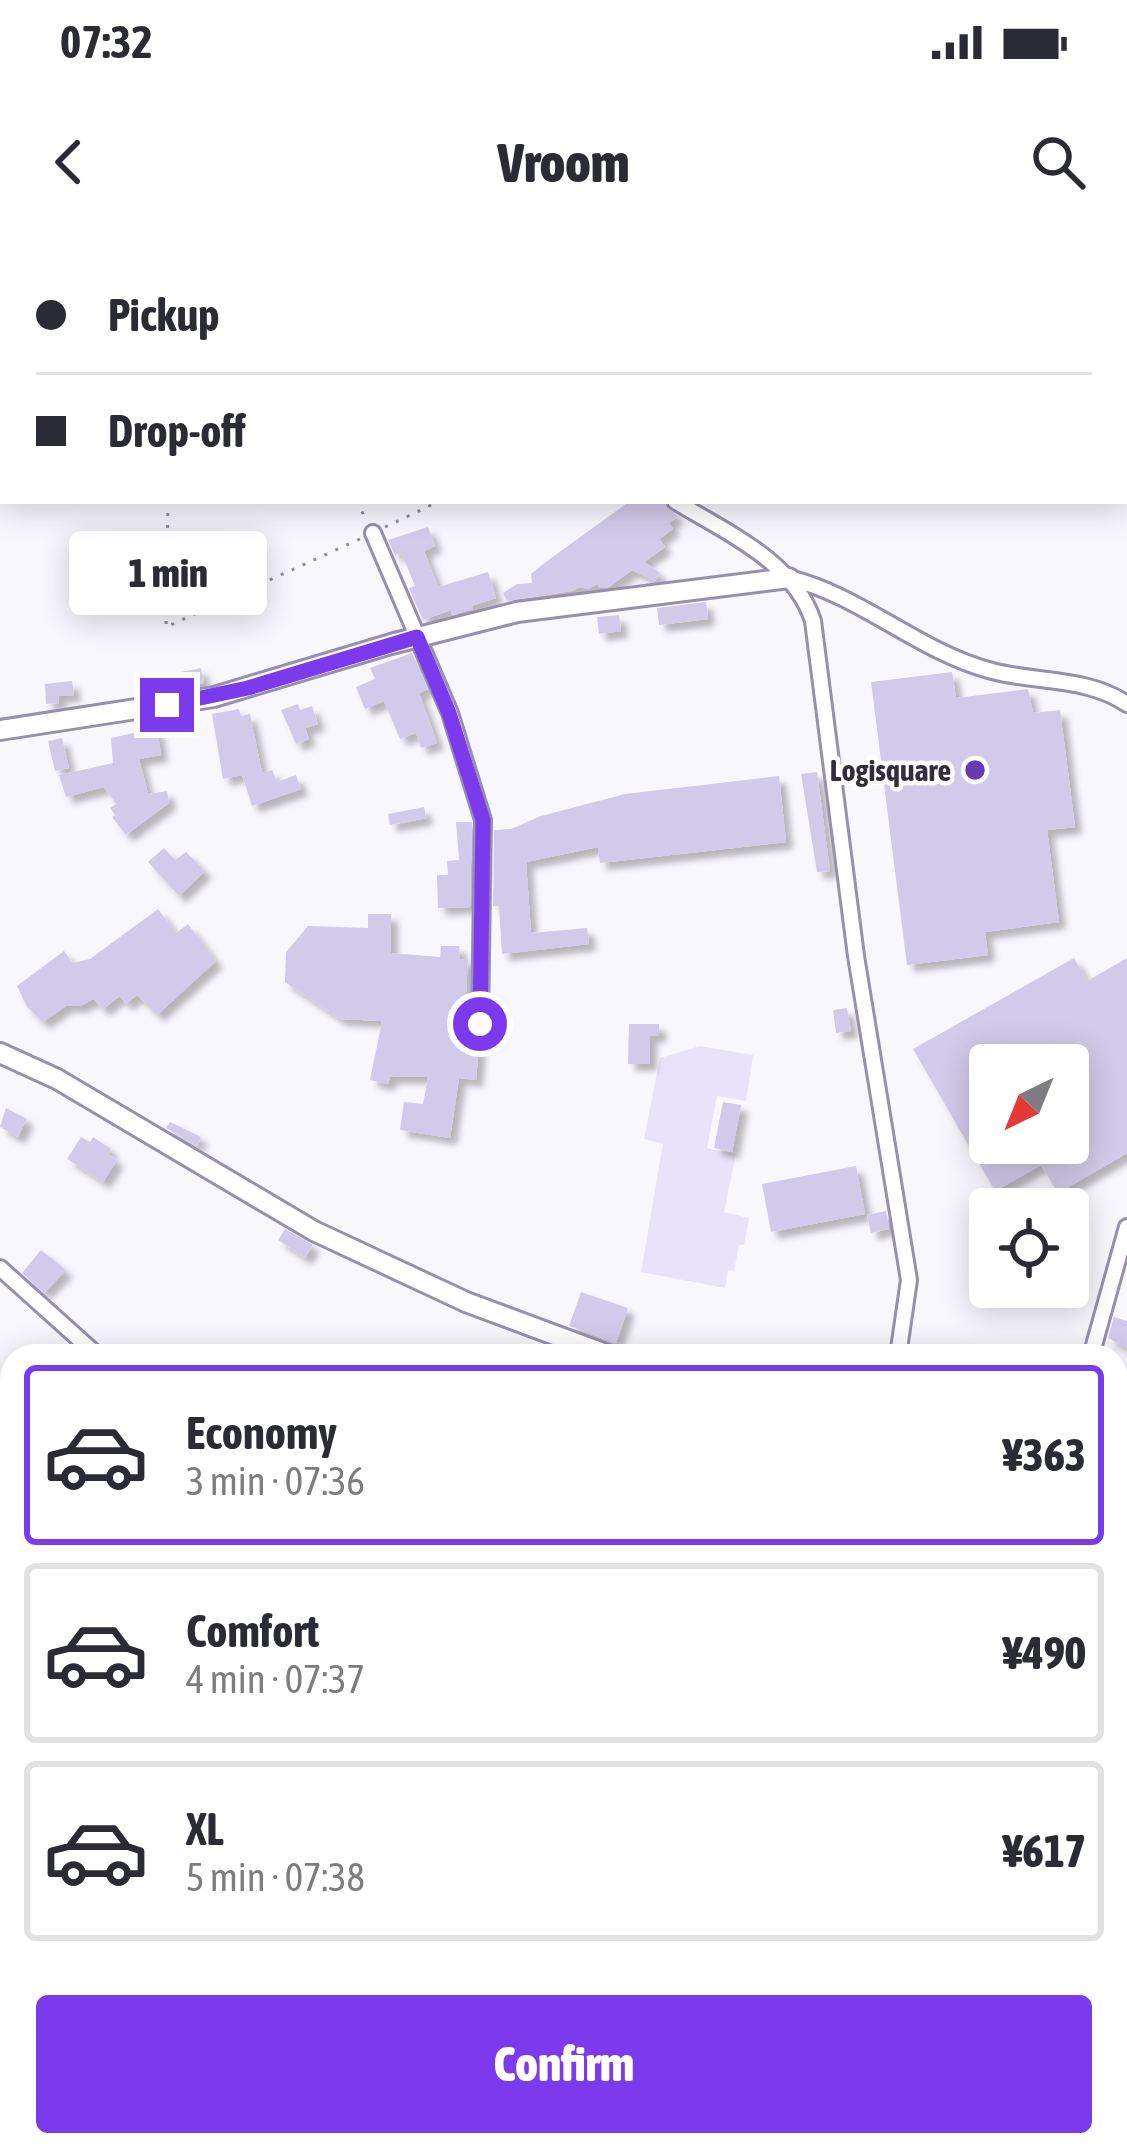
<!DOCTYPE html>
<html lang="en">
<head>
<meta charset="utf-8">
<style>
	body { margin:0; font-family:"Asap Condensed",sans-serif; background:#f7f7f7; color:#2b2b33; height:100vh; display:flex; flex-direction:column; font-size:45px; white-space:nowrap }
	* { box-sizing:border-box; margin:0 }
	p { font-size:39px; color:#7c7c81 }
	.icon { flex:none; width:66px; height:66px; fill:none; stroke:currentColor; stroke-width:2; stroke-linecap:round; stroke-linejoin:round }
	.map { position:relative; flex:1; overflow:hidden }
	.details { position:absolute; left:0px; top:1104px; width:1128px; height:813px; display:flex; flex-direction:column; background:#fff; border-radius:36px 36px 0 0; box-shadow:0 6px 30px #0003 }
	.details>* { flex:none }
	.banner { position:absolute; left:0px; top:0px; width:1128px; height:264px; box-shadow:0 6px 30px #0003; display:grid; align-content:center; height:264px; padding:0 36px; background:#fff }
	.needle { width:78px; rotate:223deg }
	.buttons { position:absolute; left:969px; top:804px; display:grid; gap:24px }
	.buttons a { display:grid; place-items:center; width:120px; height:120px; border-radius:12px; background:#fff; box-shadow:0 6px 30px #0003; font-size:60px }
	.end { position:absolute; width:54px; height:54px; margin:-27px; border:15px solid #7c3aed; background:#fff; box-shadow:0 0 0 6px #fff }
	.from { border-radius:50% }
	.bubble { position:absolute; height:84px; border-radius:12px; background:#fff; box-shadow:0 6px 30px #0003; font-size:39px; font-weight:800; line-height:84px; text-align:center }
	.banner b { display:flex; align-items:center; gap:42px; height:114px; font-size:45px }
	.banner b+b { border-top:3px solid #e1e1e2 }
	.banner i { width:30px; height:30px; background:#2b2b33 }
	ul { padding:21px 0 0; list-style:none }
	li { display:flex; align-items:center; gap:36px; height:180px; margin:0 24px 18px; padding:0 12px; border:6px solid #e1e1e2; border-radius:12px }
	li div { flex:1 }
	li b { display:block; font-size:45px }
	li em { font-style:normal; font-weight:800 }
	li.on { border-color:#7c3aed }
	li>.icon { width:108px; height:108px; stroke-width:1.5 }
	.button { display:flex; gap:24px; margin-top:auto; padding:24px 36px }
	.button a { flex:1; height:138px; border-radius:12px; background:#7c3aed; color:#fff; font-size:48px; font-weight:800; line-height:138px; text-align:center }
	.status { display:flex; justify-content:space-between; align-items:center; height:84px; padding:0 60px; background:#fff; direction:ltr }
	.status svg { height:33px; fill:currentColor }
	header { display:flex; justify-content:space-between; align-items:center; height:156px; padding:0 36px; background:#fff; font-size:54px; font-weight:800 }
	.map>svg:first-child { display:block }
	.green { fill:#e8e3f9 }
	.building { fill:#d2caea; fill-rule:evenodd; filter:url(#shadow) }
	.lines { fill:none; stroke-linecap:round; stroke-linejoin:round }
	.street-casing { stroke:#978fad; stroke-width:20 }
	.secondary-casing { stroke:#978fad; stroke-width:24 }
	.path { stroke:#908d98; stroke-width:3; stroke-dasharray:3 9; stroke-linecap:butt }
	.street { stroke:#fff; stroke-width:14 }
	.secondary { stroke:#fff; stroke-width:18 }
	.route { stroke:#7c3aed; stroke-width:15 }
	.poi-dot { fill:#6a3ab2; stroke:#fff; stroke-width:4.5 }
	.labels { text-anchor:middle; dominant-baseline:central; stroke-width:9; stroke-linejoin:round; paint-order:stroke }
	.poi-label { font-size:30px; font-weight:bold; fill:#312d3a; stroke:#fff; text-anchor:end }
</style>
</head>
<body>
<div class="status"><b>07:32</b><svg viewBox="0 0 49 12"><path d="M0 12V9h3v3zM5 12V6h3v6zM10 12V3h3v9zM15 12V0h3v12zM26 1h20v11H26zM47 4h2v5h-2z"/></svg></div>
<header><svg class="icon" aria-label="back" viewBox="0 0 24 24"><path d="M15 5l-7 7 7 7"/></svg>Vroom<svg class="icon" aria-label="search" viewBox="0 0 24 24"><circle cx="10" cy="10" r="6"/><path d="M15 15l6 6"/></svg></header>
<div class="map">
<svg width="1127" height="1915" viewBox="0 0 1127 1915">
	<defs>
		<filter id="shadow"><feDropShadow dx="7" dy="7" stdDeviation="3" flood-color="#0004"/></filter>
	</defs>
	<rect width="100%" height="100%" fill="#f9f7fe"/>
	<path class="green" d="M700,806l53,9 -7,46 -29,-5 -10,52 29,6 -12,58 25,6 -5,27h-5l-5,26 -6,-1 -3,18 -84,-16 22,-128 -19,-5 16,-81z"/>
	<path class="building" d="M630,261h34l2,6 12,9 -9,7 4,6 -14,10 6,8 -21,15 16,11 -5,8 -23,-11 -23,17 -9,1 -3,-4 -9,5 -9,-2 -7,4 -65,10 -4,-8 14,-9 15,-1 -1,-9 12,-10z
		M428,287l7,19 -11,5 14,36 50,-15 8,26 -24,8 1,3 -21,6 -1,-5 -28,10 -14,-32 6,-2 -11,-27 -3,-6 -6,2 -7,-15z
		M706,362l2,17 -49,6 -2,-17z
		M619,375l2,16 -22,3 -2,-17z
		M412,413l16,36 -9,4 18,50 -16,5 -5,-15 -16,6 -16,-38 -19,8 -9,-22 19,-8 -5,-11z
		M201,428l3,15 -30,6 -3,-15z
		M952,432l4,26 72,-9 5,24 27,-3 15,117 -28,3 12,92 -74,10 3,23 -81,10 -36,-283z
		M72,441l2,14 -15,1v7l-13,1 -1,-20z
		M298,464l2,6 12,-4 6,18 -13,4 4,11 -13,5 -15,-34z
		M239,469l2,7 9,-2 12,59 10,-3 5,12 19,-7 5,14 -49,17 -10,-31 -19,4 -11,-65z
		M157,488l4,27 -22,4 9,35 19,-3 2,12 -43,32 -14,-18 3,-2 -5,-7 6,-4 -12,-17 -38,10 -7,-22 54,-12 -2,-25z
		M62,498l7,30 -14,3 -7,-30z
		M817,532l13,99 -13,1 -16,-98z
		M779,536l7,66 -186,21 -2,-16 -72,15 5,71 56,-5 2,16 -87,10 -3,-48h-6l1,-76 17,-1 30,-13 84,-22z
		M424,567l2,11 -36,7 -2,-11z
		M456,582h16l-2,85 -32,1 -1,-33h11l-1,-14 12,-1z
		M164,608l11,12 11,-8 19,19 -26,25 -31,-34z
		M158,669l18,24 12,-9 28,37 -59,54 -20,-20 -11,9 -6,-8 -17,13 -10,-10 -13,7 -13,-1 -24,17 -16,-15 -10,-21 47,-35 9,12 17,-4z
		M368,674h23v39l49,4 1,-11h18l1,13h8l-5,84 16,2 -3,35 -17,-2 -9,60 -50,-8 4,-28 19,2 5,-27h-38l-2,7 -18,-4 12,-59 -42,-2 -55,-37 1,-30 22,-26 60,2z
		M1074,718l13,23 40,-23v195l-69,40 -17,-28 -46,26 -82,-142zM990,825h78v78h-78z
		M847,768l4,23 -15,2 -3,-23z
		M629,784h30v12h-9v28h-22z
		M723,862l18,3 -9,47 -18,-4z
		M6,868l21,11 -9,18 -18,-10z
		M170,882l31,15 -4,9 -31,-18z
		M81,897l9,5 3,-5 18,12 -3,5 9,6 -14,22 -36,-23z
		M856,926l9,48 -94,18 -9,-48z
		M886,971l3,18 -18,4 -4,-18z
		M285,989l28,16 -8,13 -27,-18z
		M41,1010l25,20 -22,23 -22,-20z
		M581,1052l47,16 -12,35 -47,-17z
		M1114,1077l13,4v27l-19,-10z
		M0,1807l12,4v53l-12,-4z
		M0,1884l12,5v26h-12z"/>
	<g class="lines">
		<defs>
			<path id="street" d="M328,0l3,3
				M675,261c50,31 119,60 138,120l43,335 53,324 -11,76
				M373,293l77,180 33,107 -3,205
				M789,338c73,18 130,74 203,93 46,12 95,6 135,33
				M0,1028l98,88
				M1091,1116l36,-129
				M94,1915l4,-10
				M561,1915l9,-10"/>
			<path id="secondary" d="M0,490l214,-33 177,-53 126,-32 272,-34
				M0,813l57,26 257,152 152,71 145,54
				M1116,1240l11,4
				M0,1786l12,5
				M281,1905l20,10"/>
		</defs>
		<use href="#street" class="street-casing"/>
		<use href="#secondary" class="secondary-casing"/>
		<path class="path" d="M160,0v3
			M236,0l1,3
			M576,0l4,3
			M1125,0l2,1
			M788,3l2,-3
			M1031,3l7,-3
			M1125,112l2,1
			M168,261l-2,126 194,-88
			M356,261l11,20
			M385,287l55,-26
			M0,1577l12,3"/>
		<use href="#street" class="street"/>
		<use href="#secondary" class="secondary"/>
	</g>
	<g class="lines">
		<path class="route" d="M167,465l81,-17 169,-51 32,76 34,107 -3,204"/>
	</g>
	<circle class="poi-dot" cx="975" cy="530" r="12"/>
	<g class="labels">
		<g class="poi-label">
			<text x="951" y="530">Logisquare</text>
		</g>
	</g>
</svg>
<div class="buttons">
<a><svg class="needle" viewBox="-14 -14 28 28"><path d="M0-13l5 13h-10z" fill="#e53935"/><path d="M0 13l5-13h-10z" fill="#7c7c81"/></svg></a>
<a><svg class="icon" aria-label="locate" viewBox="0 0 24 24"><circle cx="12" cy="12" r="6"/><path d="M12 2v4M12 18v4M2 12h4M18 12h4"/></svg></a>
</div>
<i class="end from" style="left:480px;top:784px"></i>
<i class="end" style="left:167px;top:465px"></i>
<div class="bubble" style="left:69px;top:291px;width:198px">1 min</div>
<div class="banner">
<b><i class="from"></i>Pickup</b>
<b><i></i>Drop-off</b>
</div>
<section class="details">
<ul>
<li class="on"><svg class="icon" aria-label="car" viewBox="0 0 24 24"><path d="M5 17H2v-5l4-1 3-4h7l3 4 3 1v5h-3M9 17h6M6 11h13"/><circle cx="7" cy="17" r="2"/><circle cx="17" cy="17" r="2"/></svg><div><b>Economy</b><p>3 min · 07:36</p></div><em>¥363</em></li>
<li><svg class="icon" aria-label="car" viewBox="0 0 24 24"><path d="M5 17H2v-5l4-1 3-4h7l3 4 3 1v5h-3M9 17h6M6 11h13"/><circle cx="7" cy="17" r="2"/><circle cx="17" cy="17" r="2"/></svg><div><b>Comfort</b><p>4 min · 07:37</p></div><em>¥490</em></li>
<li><svg class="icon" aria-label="car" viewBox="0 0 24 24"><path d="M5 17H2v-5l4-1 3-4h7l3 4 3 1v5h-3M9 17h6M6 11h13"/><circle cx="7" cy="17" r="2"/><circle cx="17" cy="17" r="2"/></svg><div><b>XL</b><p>5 min · 07:38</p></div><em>¥617</em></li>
</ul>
<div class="button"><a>Confirm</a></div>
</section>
</div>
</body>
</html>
